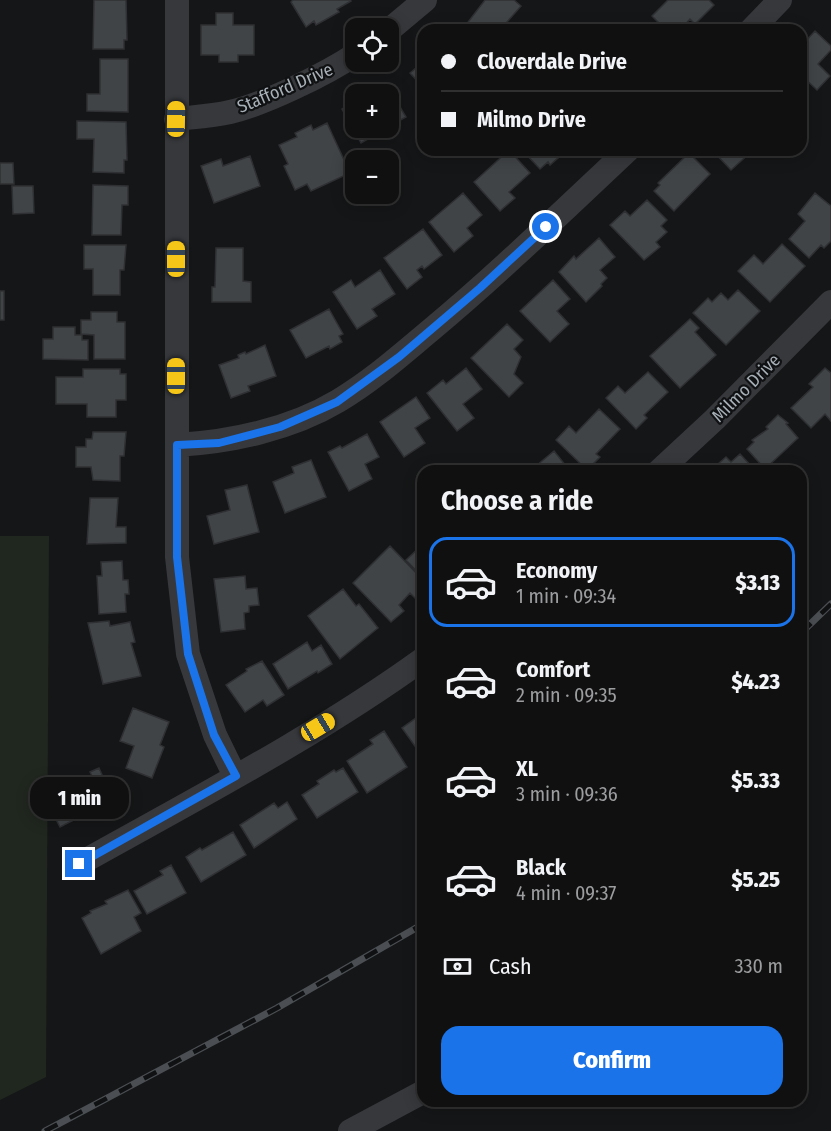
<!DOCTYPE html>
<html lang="en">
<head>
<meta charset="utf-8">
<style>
	body { margin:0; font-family:"Fira Sans Condensed",sans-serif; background:#19191a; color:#f1f3f6; height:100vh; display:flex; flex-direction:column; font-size:22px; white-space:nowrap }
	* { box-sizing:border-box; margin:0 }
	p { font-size:20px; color:#9c9d9f }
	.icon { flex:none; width:33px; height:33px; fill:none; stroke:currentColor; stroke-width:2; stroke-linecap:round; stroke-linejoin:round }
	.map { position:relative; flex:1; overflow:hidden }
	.panel { position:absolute; left:417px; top:465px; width:390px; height:642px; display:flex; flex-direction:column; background:#101011; border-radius:18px; box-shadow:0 3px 15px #0003,0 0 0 2px #303031 }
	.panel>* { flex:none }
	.hud { position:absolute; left:417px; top:24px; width:390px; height:132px; border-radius:18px; box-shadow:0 3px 15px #0003,0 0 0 2px #303031; display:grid; align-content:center; height:132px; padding:0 24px; background:#101011 }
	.tools { position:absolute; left:345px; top:18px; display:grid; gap:12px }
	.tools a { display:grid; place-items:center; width:54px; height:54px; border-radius:12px; background:#101011; box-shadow:0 3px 15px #0003,0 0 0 2px #303031; font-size:30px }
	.end { position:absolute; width:27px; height:27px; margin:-14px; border:8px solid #1a73e8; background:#fff; box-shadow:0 0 0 3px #fff }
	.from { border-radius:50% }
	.bubble { position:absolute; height:42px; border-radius:18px; background:#101011; box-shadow:0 3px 15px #0003,0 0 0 2px #303031; font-size:20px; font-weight:800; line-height:42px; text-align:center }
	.car { position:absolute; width:18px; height:36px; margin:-18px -9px; border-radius:8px; box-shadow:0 0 4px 2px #0007; background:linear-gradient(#f5c518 24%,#345 0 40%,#f5c518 0 76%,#345 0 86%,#f5c518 0) }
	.hud b { display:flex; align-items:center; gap:21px; height:57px; font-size:22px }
	.hud b+b { border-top:2px solid #303031 }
	.hud i { width:15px; height:15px; background:#f1f3f6 }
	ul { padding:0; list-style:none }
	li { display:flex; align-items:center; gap:18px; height:90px; margin:0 12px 9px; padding:0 12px; border:3px solid transparent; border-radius:18px }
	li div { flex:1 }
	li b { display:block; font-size:22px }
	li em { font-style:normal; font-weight:800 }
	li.current { border-color:#1a73e8 }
	li>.icon { width:54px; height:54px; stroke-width:1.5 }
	h2 { padding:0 24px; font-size:27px; line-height:72px }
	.pay { display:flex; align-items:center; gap:15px; height:66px; padding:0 24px; font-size:22px }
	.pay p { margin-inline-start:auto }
	.primary-button { display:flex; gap:12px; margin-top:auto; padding:12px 24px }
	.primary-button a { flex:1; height:69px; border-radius:18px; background:#1a73e8; color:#fff; font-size:24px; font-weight:800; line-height:69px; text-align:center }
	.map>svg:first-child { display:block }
	.green { fill:#20271f }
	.building { fill:#414447; stroke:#2f3033; stroke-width:1.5 }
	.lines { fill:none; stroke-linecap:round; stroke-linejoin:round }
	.minor { stroke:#36383c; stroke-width:24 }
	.rail-casing { stroke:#4b4f53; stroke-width:7 }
	.rail { stroke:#101112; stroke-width:4.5; stroke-dasharray:14; stroke-linecap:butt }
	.route { stroke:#1a73e8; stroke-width:8 }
	.labels { text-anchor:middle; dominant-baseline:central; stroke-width:4.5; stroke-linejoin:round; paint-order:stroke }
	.street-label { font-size:18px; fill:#a7afb7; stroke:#101112 }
</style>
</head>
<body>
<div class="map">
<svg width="831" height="1131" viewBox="0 0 831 1131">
	<rect width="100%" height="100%" fill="#151617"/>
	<path class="green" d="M0,536h49l-3,541 -46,23z"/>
	<path class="building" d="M94,0h32l1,40h-3v9h-31z
		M293,0h57l1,1 -14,8 2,3 -23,13 -2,-4 -8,6 -15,-25z
		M485,0h29l7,6 -21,24h-30l-5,-4z
		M668,0h41l5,5 -19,19 -5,-5 -10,11h-14l-14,-14z
		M216,13h17v12h21v30h-16v7h-19v-7h-18v-30h15z
		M815,31l16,15v4l-13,14 12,12 -13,14 -16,-15v-29z
		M100,59h28v53l-41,-1v-17h13z
		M423,62v25l-13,-14z
		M391,92l15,25 -18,10 -1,-33z
		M356,101v27h31l-26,15 -19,-34z
		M77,121l49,1 1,38h-3v13l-31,-1 1,-33h-17z
		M327,123l23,50 -39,18 -4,-7 -12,6 -11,-24 4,-2 -9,-19 18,-8 -2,-4 16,-8 2,5z
		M509,150l21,23 -21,19 6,6 -15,13 -26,-29z
		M522,150h45l-17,15 -2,-3 -8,7z
		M712,150h37l2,2 -20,18z
		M689,153l21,21 -36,37 -20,-20 6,-6 -2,-2z
		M250,156l10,30 -46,17 -13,-37 20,-7 2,7z
		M0,163h13l1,21h-14z
		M93,185l35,1v19h-6l-1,30h-29z
		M12,186h21l1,27 -21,1z
		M463,193l19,22 -15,13 6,8 -19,16 -25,-30z
		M815,193l16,13v35l-7,7 -3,-3 -12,13 -20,-19 16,-18 -7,-7z
		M647,200l20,20 -6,6 6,6 -11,10 4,5 -16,13 -34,-35 15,-14 5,5z
		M423,229l19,26 -18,14 -2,-3 -5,4 5,7 -15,12 -23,-31z
		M599,238l16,19 -15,13 7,8 -6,6 1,2 -16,16 -27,-30 15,-16 2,3z
		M782,244l23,22 -35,36 -32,-31 16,-16 9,9z
		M84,245h42l-2,25h-4v25h-27v-26h-9z
		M216,248h27v33l8,1v20h-39v-15h3z
		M380,270l15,24 -23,15 5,7 -20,13 -24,-37 18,-12 4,7z
		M553,280l17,19 -13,12 12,13 -19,18 -30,-31z
		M738,290l22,21 -34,34 -33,-32 15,-15 4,4 9,-9 7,7z
		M0,291h4v29h-4z
		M329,309l14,25 -4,2 3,6 -12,7 -1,-3 -23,12 -16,-28z
		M91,312h26v10h8v37h-31v-24l-13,-1v-14h10z
		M690,319l9,9 -4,4 21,23 -36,33 -30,-32z
		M507,324l16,16 -9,9 7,8 -7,17 9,9 -14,14 -38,-39z
		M53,327h22v8h7v5h6v20l-45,-1v-20h10z
		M265,345l11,31 -28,10 2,5 -19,7 -12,-33 20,-7 -1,-3 7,-3 1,2z
		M466,368l16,21 -19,15 11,14 -17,13 -30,-38 16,-13 3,4z
		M825,368l6,5v48l-6,-7 -14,14 -20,-20 22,-21 -4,-3z
		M83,369h37v5h6v26h-10v17h-29v-13h-31v-27h27z
		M648,372l20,20 -24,23 3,3 -11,11 -30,-31 12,-12 7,7z
		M416,397l14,21 -15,10 10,15 -21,14 -24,-35z
		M599,409l21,20 -24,25 4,3 -13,13 -31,-30 13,-14 7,7z
		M778,415l10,8 -2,1 12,14 -33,31 -18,-20 7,-7 -2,-2 16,-11 -2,-2z
		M93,432h33l-2,24h-4v25l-27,-1 -2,-13h-15v-20h10v-8h6z
		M367,434l12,23 -14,7 7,15 -23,12 -21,-39 12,-6 2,2z
		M554,451l16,20h-40z
		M740,454l14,15 -2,2h-42l16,-14 5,5z
		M311,460l15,37 -41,16 -12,-31 21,-9 -2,-6z
		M247,485l12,47 -45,12 -7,-28 23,-6 -5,-20z
		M90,498h28l-2,29h10v16l-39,1z
		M423,544v34l-17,-18z
		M390,546l33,34v20l-3,3 -10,-10 -11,12 5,6 -13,11 -38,-39z
		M122,561l1,19h5l1,14h-4l1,18 -27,2 -2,-38h5l-1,-14z
		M245,576l1,13 11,-1 2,17 -10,1v6l-5,1 1,16 -24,3 -7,-53z
		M343,589l13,17 3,-2 19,24 -38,31 -32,-43z
		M109,621l1,5 20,-4 5,20 -4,1 10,33 -38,8 -15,-61z
		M307,642l5,9 9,-6 11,19 -14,9 -1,-2 -29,18 -15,-25z
		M262,661l22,34 -17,11 -4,-6 -18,12 -19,-27 21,-14 -1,-2z
		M133,708l36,14 -9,23 4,2 -12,31 -26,-10 8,-22 -14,-5z
		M423,713v32l-6,4 -15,-21z
		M384,731l23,36 -40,26 -20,-32 26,-17 -3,-4z
		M99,768l20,45 -16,7 -6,-12 -37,19 -13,-25 38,-19 2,4 8,-4 -5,-11z
		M343,768l15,24 -41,26 -15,-23 17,-11 -2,-3 17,-11 2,2z
		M287,802l10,17 -43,29 -14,-23 34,-22 4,5z
		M233,832l13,23 -45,27 -15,-25 14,-9 2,2z
		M171,865l15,28 -39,21 -13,-23 29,-16 -3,-4z
		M128,890l13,23 -7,4 7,14 -40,23 -19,-36 9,-5 -1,-2 17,-7 -2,-3z"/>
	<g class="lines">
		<path class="minor" d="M177,0v557l11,97 27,81 20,41
			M751,30l29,-30
			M388,31l37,-31
			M176,119c18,-2 37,-3 54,-7 35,-8 96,-38 126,-58
			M177,445c54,-3 114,-16 161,-44 34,-20 64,-47 94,-72 68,-57 131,-118 196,-179
			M659,471l56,-52 116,-117
			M79,864c116,-65 236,-127 344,-205
			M350,1131l73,-39"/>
		<defs>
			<path id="rail" d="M801,633l30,-29
				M45,1131l232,-123 146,-84"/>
		</defs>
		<use href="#rail" class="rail-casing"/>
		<use href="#rail" class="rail"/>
	</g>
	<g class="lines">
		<path class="route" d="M79,864l157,-88 -22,-41 -26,-81 -11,-97v-112l42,-2 61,-16 57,-25 62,-45 81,-69 66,-61"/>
	</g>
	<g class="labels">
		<g class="street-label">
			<text transform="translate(285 88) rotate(-23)">Stafford Drive</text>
			<text transform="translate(746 388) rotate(-45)">Milmo Drive</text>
		</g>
	</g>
</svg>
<div class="tools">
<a><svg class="icon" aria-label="locate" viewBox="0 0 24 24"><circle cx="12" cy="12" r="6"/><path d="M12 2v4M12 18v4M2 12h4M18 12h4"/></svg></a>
<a>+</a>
<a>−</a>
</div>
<i class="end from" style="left:546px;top:227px"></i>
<i class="end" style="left:79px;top:864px"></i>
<div class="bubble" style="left:30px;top:777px;width:99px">1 min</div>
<i class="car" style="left:176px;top:119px;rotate:1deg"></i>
<i class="car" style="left:176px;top:259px;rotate:0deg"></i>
<i class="car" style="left:176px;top:376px;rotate:0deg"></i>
<i class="car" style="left:318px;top:727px;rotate:59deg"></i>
<div class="hud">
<b><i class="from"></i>Cloverdale Drive</b>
<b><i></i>Milmo Drive</b>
</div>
<section class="panel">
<h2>Choose a ride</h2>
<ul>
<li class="current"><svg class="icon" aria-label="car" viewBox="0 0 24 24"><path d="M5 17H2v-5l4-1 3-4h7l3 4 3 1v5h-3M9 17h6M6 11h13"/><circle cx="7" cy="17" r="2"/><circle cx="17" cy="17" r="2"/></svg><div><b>Economy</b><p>1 min · 09:34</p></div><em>$3.13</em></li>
<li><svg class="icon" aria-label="car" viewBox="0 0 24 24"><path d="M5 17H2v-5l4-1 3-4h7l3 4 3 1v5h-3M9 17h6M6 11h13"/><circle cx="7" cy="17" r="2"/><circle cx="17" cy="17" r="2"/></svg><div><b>Comfort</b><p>2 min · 09:35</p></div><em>$4.23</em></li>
<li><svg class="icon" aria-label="car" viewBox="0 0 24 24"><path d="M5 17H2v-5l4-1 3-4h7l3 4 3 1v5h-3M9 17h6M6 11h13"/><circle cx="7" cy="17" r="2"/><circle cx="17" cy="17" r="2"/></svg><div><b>XL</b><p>3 min · 09:36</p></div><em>$5.33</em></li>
<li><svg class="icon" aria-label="car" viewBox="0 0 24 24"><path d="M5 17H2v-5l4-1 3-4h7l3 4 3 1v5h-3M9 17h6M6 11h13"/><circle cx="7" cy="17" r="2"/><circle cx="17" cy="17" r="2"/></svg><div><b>Black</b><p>4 min · 09:37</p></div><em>$5.25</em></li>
</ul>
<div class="pay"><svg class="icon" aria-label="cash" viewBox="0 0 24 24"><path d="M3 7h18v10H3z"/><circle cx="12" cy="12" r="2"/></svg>Cash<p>330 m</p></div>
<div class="primary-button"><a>Confirm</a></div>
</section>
</div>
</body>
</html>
